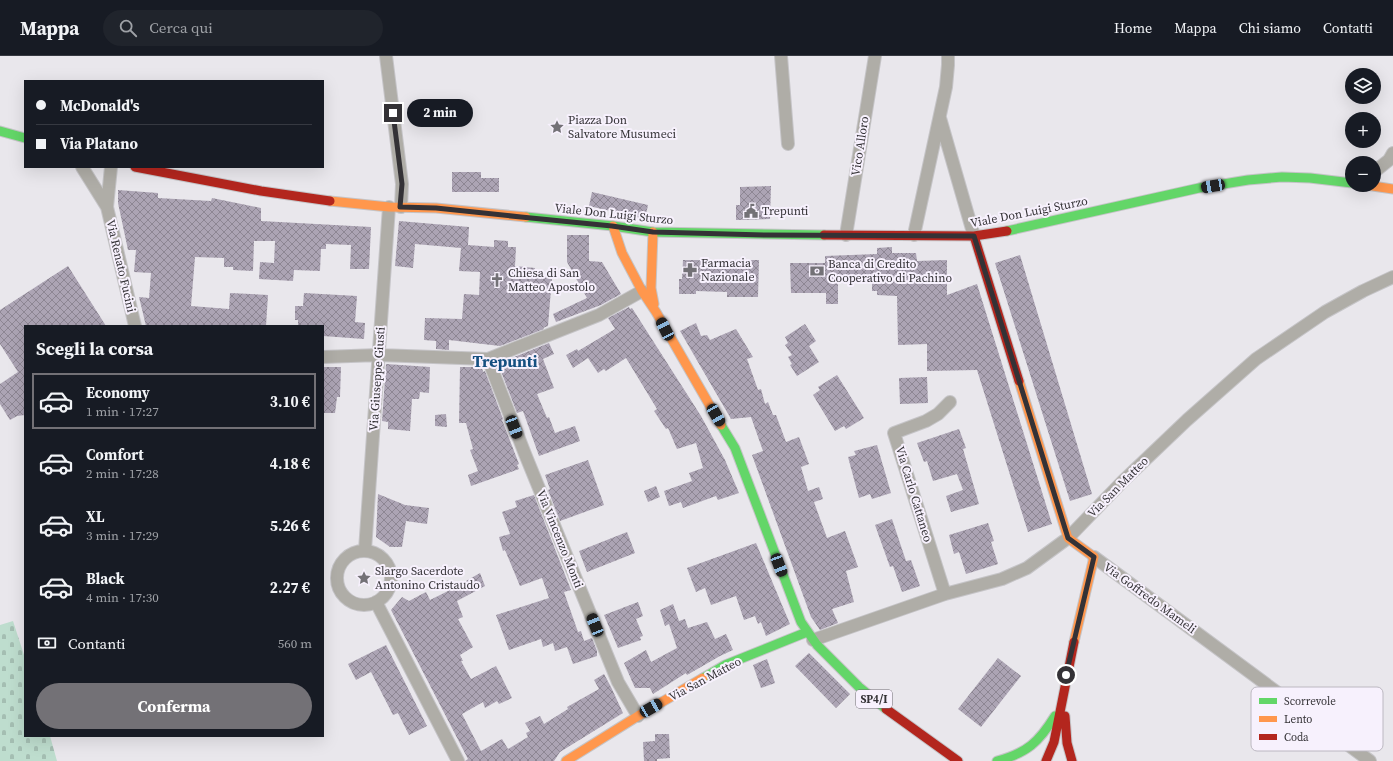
<!DOCTYPE html>
<html lang="it">
<head>
<meta charset="utf-8">
<style>
	body { margin:0; font-family:"Source Serif 4",serif; background:#20242c; color:#f1f3f6; height:100vh; display:flex; flex-direction:column; font-size:15px; white-space:nowrap }
	* { box-sizing:border-box; margin:0 }
	p { font-size:13px; color:#9ea1a6 }
	.icon { flex:none; width:22px; height:22px; fill:none; stroke:currentColor; stroke-width:2; stroke-linecap:round; stroke-linejoin:round }
	.map { position:relative; flex:1; overflow:hidden }
	.side { position:absolute; left:24px; top:269px; width:300px; height:412px; display:flex; flex-direction:column; background:#171b24; border-radius:0px; box-shadow:0 4px 16px #0002 }
	.side>* { flex:none }
	.guide { position:absolute; left:24px; top:24px; width:300px; height:88px; border-radius:0px; box-shadow:0 4px 16px #0002; display:grid; align-content:center; height:88px; padding:0 12px; background:#171b24 }
	.buttons { position:absolute; left:1345px; top:12px; display:grid; gap:8px }
	.buttons a { display:grid; place-items:center; width:36px; height:36px; border-radius:50%; background:#171b24; box-shadow:0 4px 16px #0002; font-size:20px }
	.end { position:absolute; width:18px; height:18px; margin:-9px; border:5px solid #343236; background:#fff; box-shadow:0 0 0 2px #fff }
	.from { border-radius:50% }
	.bubble { position:absolute; height:28px; border-radius:14px; background:#171b24; box-shadow:0 4px 16px #0002; font-size:13px; font-weight:700; line-height:28px; text-align:center }
	.car { position:absolute; width:12px; height:24px; margin:-12px -6px; border-radius:5px; box-shadow:0 0 3px 1px #0007; background:linear-gradient(#222 24%,#8ab4d8 0 40%,#222 0 76%,#8ab4d8 0 86%,#222 0) }
	.guide b { display:flex; align-items:center; gap:14px; height:38px; font-size:15px }
	.guide b+b { border-top:1px solid #363941 }
	.guide i { width:10px; height:10px; background:#f1f3f6 }
	ul { padding:0; list-style:none }
	li { display:flex; align-items:center; gap:12px; height:56px; margin:0 8px 6px; padding:0 4px; border:2px solid transparent; border-radius:0px }
	li div { flex:1 }
	li b { display:block; font-size:15px }
	li em { font-style:normal; font-weight:700 }
	li.on { border-color:#737176 }
	li>.icon { width:36px; height:36px; stroke-width:1.5 }
	h2 { padding:0 12px; font-size:18px; line-height:48px }
	.pay { display:flex; align-items:center; gap:10px; height:44px; padding:0 12px; font-size:15px }
	.pay p { margin-inline-start:auto }
	.action { display:flex; gap:8px; margin-top:auto; padding:8px 12px }
	.action a { flex:1; height:46px; border-radius:24px; background:#737176; color:#fff; font-size:16px; font-weight:700; line-height:46px; text-align:center }
	header { display:flex; align-items:center; gap:24px; box-sizing:border-box; height:56px; padding:0 20px; background:#171b24; border-bottom:1px solid #363941 }
	header strong { font-size:19px }
	nav { display:flex; gap:22px; margin-inline-start:auto; font-size:14px }
	.search { width:280px; height:36px; background:#20242c; display:flex; align-items:center; gap:10px; box-sizing:border-box; padding:0 14px; border-radius:22px; color:#9ea1a6; font-size:15px }
	.map>svg:first-child { display:block }
	.cemetery { fill:url(#cemetery-stones) }
	.building { fill:url(#building-cross-hatch) }
	.lines { fill:none; stroke-linecap:round; stroke-linejoin:round }
	.street-casing { stroke:#c5c4c7; stroke-width:14 }
	.fast-casing { stroke:#c5c4c7; stroke-width:11 }
	.slow-casing { stroke:#c5c4c7; stroke-width:11 }
	.jam-casing { stroke:#c5c4c7; stroke-width:11 }
	.street { stroke:#afada7; stroke-width:12 }
	.fast { stroke:#63d668; stroke-width:9 }
	.slow { stroke:#ff974d; stroke-width:9 }
	.jam { stroke:#b3261e; stroke-width:9 }
	.route { stroke:#343236; stroke-width:5 }
	.labels { text-anchor:middle; dominant-baseline:central; stroke-width:4; stroke-linejoin:round; paint-order:stroke }
	.shield { fill:#f7f1fd; stroke:#6e6b72; stroke-width:1 }
	.shield-label { font-size:11px; font-weight:bold; fill:#343236 }
	.poi-label { font-size:12px; fill:#343236; stroke:#f7f1fd; text-anchor:start }
	.street-label { font-size:12px; fill:#343236; stroke:#f7f1fd }
	.district-label { font-size:16px; font-weight:bold; fill:#155080; stroke:#f7f1fd }
	.key { fill:#f7f1fd; stroke:#bcb8c1; stroke-width:1 }
	.key-label { font-size:11px; fill:#343236 }
</style>
</head>
<body>
<header>
<strong>Mappa</strong>
<div class="search"><svg class="icon" aria-label="search" viewBox="0 0 24 24"><circle cx="10" cy="10" r="6"/><path d="M15 15l6 6"/></svg>Cerca qui</div>
<nav><a>Home</a><a>Mappa</a><a>Chi siamo</a><a>Contatti</a></nav>
</header>
<div class="map">
<svg width="1393" height="705" viewBox="0 0 1393 705">
	<defs>
		<pattern id="cemetery-stones" width="16" height="16" patternUnits="userSpaceOnUse"><rect width="16" height="16" fill="#beddce"/><path d="M2 7V4a2 2 0 0 1 4 0v3zM10 15v-3a2 2 0 0 1 4 0v3z" fill="#a4beb2"/></pattern>
		<pattern id="building-cross-hatch" width="8" height="8" patternUnits="userSpaceOnUse"><rect width="8" height="8" fill="#aca4b4"/><path d="M0 0l8 8M0 8l8-8" fill="none" stroke="#8d8693"/></pattern>
	</defs>
	<rect width="100%" height="100%" fill="#e9e7ec"/>
	<path class="cemetery" d="M13,565l12,37v78h25l7,25h-57v-136z"/>
	<path class="building" d="M452,116h29v6h18v14h-47z
		M771,130l-1,33 -34,1v-15h4v-18z
		M118,134l40,3v5l53,3 1,-3 49,10v13l110,6 -2,42h-19l1,-24 -25,-1v5h-5l-1,22 -26,-1 -1,11 -34,-2 1,-17 14,1 1,-22h-21l-1,30 -20,-1v-3h-9v-9l-29,-1 -4,49 38,3 1,-16 38,2 -2,31h-120l-7,-29 10,1 2,-25 -17,-1 2,-22h-8l-10,-47z
		M592,136l56,13 -3,14 -56,-13z
		M399,165l70,6 -1,18 26,2v-7l14,1v6h8l-1,19 20,2 -1,8 18,1 -4,49 -5,2 1,1 -44,17 -51,-6v10l-13,-1v-8l-12,-1 1,-22 37,1 2,-25 15,1 1,-23 -21,-1 2,-23 -46,-4 -2,24 -18,-2z
		M567,179h22v26l13,1 19,32 -20,11 -45,17 -3,-8 34,-16 -20,-36z
		M892,191v6h24l1,8 30,-1v35l30,-11 75,240 -24,8 -51,-162 -50,1v-27l-29,1 -1,-49 -20,-1v-4h-5v-14l-34,1v26h-12v-11h-35l-1,-30h35v-7l52,-2v-6z
		M1020,199l72,239 -22,7 -75,-238z
		M683,204h76l-1,37h-31v-5l-31,-1v3h-17v-15h3z
		M68,210l38,60h-81v89l-8,1 -7,4 -10,-16v-20l18,-12 -18,-28v-34z
		M304,237l53,3 -2,26 10,1 -1,16 -41,-3v-10h-25v-6h-3v-14h8z
		M629,251l1,2 2,-1 69,108 24,44 14,33 -21,7 -2,-4 -33,12 -2,-6 -12,4 -5,-15 28,-10 -3,-8 14,-5 -7,-25 -19,6 -9,-21 -2,1 -12,-18 3,-2 -31,-51 -20,13 -2,-2 -6,4 -10,-15 -15,10 -7,-13 11,-6 1,2 37,-22 -7,-11z
		M696,267l5,13 6,-1 3,5 26,-11 17,28 -6,2 11,31 3,-1 4,15 3,-2 5,13h3l10,27 13,-5 10,27 -8,3 7,24 11,-4 4,12 -9,3 13,36 18,-7 13,36 -12,4 8,31 -22,7 6,14 -18,7 -9,-13 -59,-162 11,-4 -12,-34 -20,2 -51,-88z
		M805,268l11,17 -7,5 10,16 -22,14 -7,-11 2,-1 -4,-7 4,-2 -7,-10 3,-2 -3,-6z
		M549,287l5,11 -11,5 11,29 -17,6 10,24 2,-1 6,16 20,-7 5,15 -41,15 -16,-45 -6,2 -18,-47 6,-3 -1,-2z
		M386,308l44,3 -1,26 -9,-1 -1,7h-7l-2,32 -22,-2v-7l-6,-1z
		M323,311h18l-1,30h-3l-2,16h-12z
		M460,311h22l1,5 2,-1 18,48 -1,1 17,44 -2,1 2,4 -48,17 -3,-11 10,-4 -8,-21 3,-1 -7,-26h-7z
		M837,319l27,43 -18,11 -2,-3 -9,5 -22,-36 7,-5 -2,-3z
		M927,321l1,26 -28,1 -1,-26z
		M446,358l1,13 -12,-1v-11z
		M959,373l7,19 -3,1 16,55 -28,8 -5,-16 17,-6 -6,-16 -24,7 -6,-20 -3,1 -7,-19z
		M877,389l14,48 -19,6 -2,-5 -11,4 -11,-41 8,-2 -2,-4z
		M588,404l16,45 -44,16 -12,-31 2,-1 -5,-14z
		M656,430l4,11 -12,5 -4,-11z
		M378,438l27,11 24,3 -2,16 -21,-3 -4,26h-12l-14,-10z
		M534,439l37,95 -7,2 14,40 3,-1 3,10 8,-3 5,13v5l-24,8 -6,-17 -12,4 -2,-8 -10,4 -2,-8 -32,11 -13,-35 53,-17 -7,-20 -22,8 -15,-36 -2,1 -4,-14 11,-3 -8,-22 15,-5 -2,-6z
		M892,463l14,42 5,-1 9,26 -18,6 -9,-26 -3,1 -15,-42z
		M988,467l6,18 -3,1 7,22 -32,10 -7,-22 -5,2 -5,-19z
		M627,476l8,21 -48,19 -8,-21z
		M756,487l34,81 -24,12 -5,-14 -3,2 -3,-8 -11,4 -8,-24 -25,9 -6,-17 -9,4 -9,-24z
		M480,517l5,13 -28,15 6,16 -5,2 15,28 -13,8 3,6h-2l10,18 25,-13 16,32 -13,6 -2,-3 -12,7 -2,-6 -21,12 19,37 21,-12 6,10 20,-12 -2,-4 4,-2 -5,-8 15,-7 4,8 24,-15 -1,-2 32,-18 -5,-9 10,-6 7,13 12,26 -63,39 -6,9h-89l3,-2 -77,-149 11,-13 7,4 17,-9 4,8 22,-11z
		M638,546l5,14 -7,3 7,17 -3,1 1,3 -23,8 -14,-33z
		M673,548l6,17 6,-2 3,9 19,-6 8,17 11,-5 7,16 -13,6 -33,19 -1,-2 -33,21 -3,-6h-15l-11,-25 22,-13 5,12 26,-14 -8,-24 -4,2 -5,-16z
		M386,589l41,81 -18,9 -11,-22 -5,2 -22,-43 -15,8 -8,-16z
		M809,597l41,41 -14,14 -41,-42z
		M998,602l23,18 -40,51 -23,-18z
		M767,603l8,24 -14,5 -8,-23z
		M655,678h14l1,24 -13,1v2h-13l-1,-19 12,-1z"/>
	<g class="lines">
		<defs>
			<path id="street" d="M386,0l16,128 -1,23
				M781,0l7,88
				M940,62l34,118
				M82,111l25,40
				M111,111l-4,40 28,119
				M1374,116l15,-12 4,-7
				M846,179l29,-179
				M914,179l32,-148 2,-22v-9
				M323,301l56,-2 109,4 111,-44 43,-24
				M488,303l37,95 93,228 20,34
				M365,494l24,-343
				M337 522a27 27 0 1 1 54 0a27 27 0 1 1-54 0Z
				M1094,501l276,204
				M945,538l-51,-161 32,-12 12,-7 12,-12
				M376,546l82,159
				M813,584l132,-46 57,-15 25,-11 41,-30 55,-57 64,-61 69,-61 69,-47 38,-21 30,-14"/>
			<path id="fast" d="M0,75l25,7
				M526,161l87,9 40,6 171,3
				M1007,175l192,-43 49,-8 34,-3 28,1 42,5
				M721,369l14,23 66,174 16,23 42,42 27,22
				M703,622l22,-13 82,-33
				M997,705c30,-8 42,-19 58,-45"/>
			<path id="slow" d="M1366,129l27,4
				M330,145l59,6 47,1 90,9
				M613,170l9,27 20,38 14,21 65,113
				M653,176l-2,56 3,16
				M1019,325l49,157 26,19 -20,85
				M566,705l72,-45 65,-38"/>
			<path id="jam" d="M135,111l126,24 69,10
				M824,179l150,1 33,-5
				M974,180l45,145
				M886,653l72,52
				M1065,660l2,27 5,18
				M1046,705l8,-19 20,-100"/>
		</defs>
		<use href="#street" class="street-casing"/>
		<use href="#fast" class="fast-casing"/>
		<use href="#slow" class="slow-casing"/>
		<use href="#jam" class="jam-casing"/>
		<use href="#street" class="street"/>
		<use href="#fast" class="fast"/>
		<use href="#slow" class="slow"/>
		<use href="#jam" class="jam"/>
	</g>
	<g class="lines">
		<path class="route" d="M393,57l9,71 -2,23 36,1 85,9 91,9 41,6 113,3 208,1 94,302 26,19 -28,118"/>
	</g>
	<defs>
		<symbol id="sight-bare" viewBox="-9 -9 18 18"><path d="M0-6L1.8-2.2L6-1.7L2.9 1.2L3.7 5.4L0 3.3L-3.7 5.4L-2.9 1.2L-6-1.7L-1.8-2.2Z" fill="#737176" stroke="#f7f1fd" stroke-width="2.5" paint-order="stroke"/></symbol>
		<symbol id="civic-bare" viewBox="-9 -9 18 18"><path d="M-.6-6.5H3V-4.5H.6V-3L4-1V1h2V6H-6V1h2V-1L-.6-3ZM-1.2 2.5V6h2.4V2.5Z" fill="#737176" stroke="#f7f1fd" stroke-width="2.5" paint-order="stroke"/></symbol>
		<symbol id="pharmacy-bare" viewBox="-9 -9 18 18"><path d="M-2-6h4v4h4v4h-4v4h-4v-4h-4v-4h4Z" fill="#737176" stroke="#f7f1fd" stroke-width="2.5" paint-order="stroke"/></symbol>
		<symbol id="bank-bare" viewBox="-9 -9 18 18"><path d="M-6-4H6V4H-6ZM0-2.3a2.3 2.3 0 1 0 0 4.6a2.3 2.3 0 1 0 0-4.6Z" fill="#737176" stroke="#f7f1fd" stroke-width="2.5" paint-order="stroke"/></symbol>
		<symbol id="church-bare" viewBox="-9 -9 18 18"><path d="M-1.2-6h2.4v3.5h3.3v2.4h-3.3V6h-2.4V-.1h-3.3v-2.4h3.3Z" fill="#737176" stroke="#f7f1fd" stroke-width="2.5" paint-order="stroke"/></symbol>
	</defs>
	<g fill-rule="evenodd">
		<use href="#sight-bare" x="547" y="61" width="20" height="20"/>
		<use href="#civic-bare" x="741" y="145" width="20" height="20"/>
		<use href="#pharmacy-bare" x="680" y="204" width="20" height="20"/>
		<use href="#bank-bare" x="807" y="205" width="20" height="20"/>
		<use href="#church-bare" x="487" y="214" width="20" height="20"/>
		<use href="#sight-bare" x="354" y="512" width="20" height="20"/>
	</g>
	<g class="labels">
		<rect class="shield" x="856" y="634" width="36" height="18" rx="3"/>
		<g class="shield-label">
			<text x="874" y="643">SP4/I</text>
		</g>
		<g class="poi-label">
			<text x="568" y="64">Piazza Don<tspan x="568" dy="14">Salvatore Musumeci</tspan></text>
			<text x="762" y="155">Trepunti</text>
			<text x="701" y="207">Farmacia<tspan x="701" dy="14">Nazionale</tspan></text>
			<text x="828" y="208">Banca di Credito<tspan x="828" dy="14">Cooperativo di Pachino</tspan></text>
			<text x="508" y="217">Chiesa di San<tspan x="508" dy="14">Matteo Apostolo</tspan></text>
			<text x="375" y="515">Slargo Sacerdote<tspan x="375" dy="14">Antonino Cristaudo</tspan></text>
		</g>
		<g class="street-label">
			<text transform="translate(860 90) rotate(-81)">Vico Alloro</text>
			<text transform="translate(1029 156) rotate(-11)">Viale Don Luigi Sturzo</text>
			<text transform="translate(614 158) rotate(6)">Viale Don Luigi Sturzo</text>
			<text transform="translate(121 210) rotate(77)">Via Renato Fucini</text>
			<text transform="translate(377 323) rotate(-86)">Via Giuseppe Giusti</text>
			<text transform="translate(1118 431) rotate(-45)">Via San Matteo</text>
			<text transform="translate(914 438) rotate(73)">Via Carlo Cattaneo</text>
			<text transform="translate(560 483) rotate(68)">Via Vincenzo Monti</text>
			<text transform="translate(1150 542) rotate(36)">Via Goffredo Mameli</text>
			<text transform="translate(705 623) rotate(-28)">Via San Matteo</text>
		</g>
		<g class="district-label">
			<text x="505" y="305">Trepunti</text>
		</g>
	</g>
	<rect x="1251" y="631" width="132" height="64" rx="6" class="key"/>
	<rect x="1259" y="642" width="18" height="6" fill="#63d668"/>
	<rect x="1259" y="660" width="18" height="6" fill="#ff974d"/>
	<rect x="1259" y="678" width="18" height="6" fill="#b3261e"/>
	<g class="key-label">
		<text x="1284" y="649">Scorrevole</text>
		<text x="1284" y="667">Lento</text>
		<text x="1284" y="685">Coda</text>
	</g>
</svg>
<div class="buttons">
<a><svg class="icon" aria-label="layers" viewBox="0 0 24 24"><path d="M12 4l9 5-9 5-9-5zM3 14l9 5 9-5"/></svg></a>
<a>+</a>
<a>−</a>
</div>
<i class="end from" style="left:1066px;top:619px"></i>
<i class="end" style="left:393px;top:57px"></i>
<div class="bubble" style="left:407px;top:43px;width:66px">2 min</div>
<i class="car" style="left:1213px;top:130px;rotate:260deg"></i>
<i class="car" style="left:665px;top:273px;rotate:333deg"></i>
<i class="car" style="left:716px;top:359px;rotate:150deg"></i>
<i class="car" style="left:514px;top:371px;rotate:159deg"></i>
<i class="car" style="left:779px;top:509px;rotate:159deg"></i>
<i class="car" style="left:595px;top:569px;rotate:338deg"></i>
<i class="car" style="left:651px;top:652px;rotate:60deg"></i>
<div class="guide">
<b><i class="from"></i>McDonald's</b>
<b><i></i>Via Platano</b>
</div>
<section class="side">
<h2>Scegli la corsa</h2>
<ul>
<li class="on"><svg class="icon" aria-label="car" viewBox="0 0 24 24"><path d="M5 17H2v-5l4-1 3-4h7l3 4 3 1v5h-3M9 17h6M6 11h13"/><circle cx="7" cy="17" r="2"/><circle cx="17" cy="17" r="2"/></svg><div><b>Economy</b><p>1 min · 17:27</p></div><em>3.10 €</em></li>
<li><svg class="icon" aria-label="car" viewBox="0 0 24 24"><path d="M5 17H2v-5l4-1 3-4h7l3 4 3 1v5h-3M9 17h6M6 11h13"/><circle cx="7" cy="17" r="2"/><circle cx="17" cy="17" r="2"/></svg><div><b>Comfort</b><p>2 min · 17:28</p></div><em>4.18 €</em></li>
<li><svg class="icon" aria-label="car" viewBox="0 0 24 24"><path d="M5 17H2v-5l4-1 3-4h7l3 4 3 1v5h-3M9 17h6M6 11h13"/><circle cx="7" cy="17" r="2"/><circle cx="17" cy="17" r="2"/></svg><div><b>XL</b><p>3 min · 17:29</p></div><em>5.26 €</em></li>
<li><svg class="icon" aria-label="car" viewBox="0 0 24 24"><path d="M5 17H2v-5l4-1 3-4h7l3 4 3 1v5h-3M9 17h6M6 11h13"/><circle cx="7" cy="17" r="2"/><circle cx="17" cy="17" r="2"/></svg><div><b>Black</b><p>4 min · 17:30</p></div><em>2.27 €</em></li>
</ul>
<div class="pay"><svg class="icon" aria-label="cash" viewBox="0 0 24 24"><path d="M3 7h18v10H3z"/><circle cx="12" cy="12" r="2"/></svg>Contanti<p>560 m</p></div>
<div class="action"><a>Conferma</a></div>
</section>
</div>
</body>
</html>
